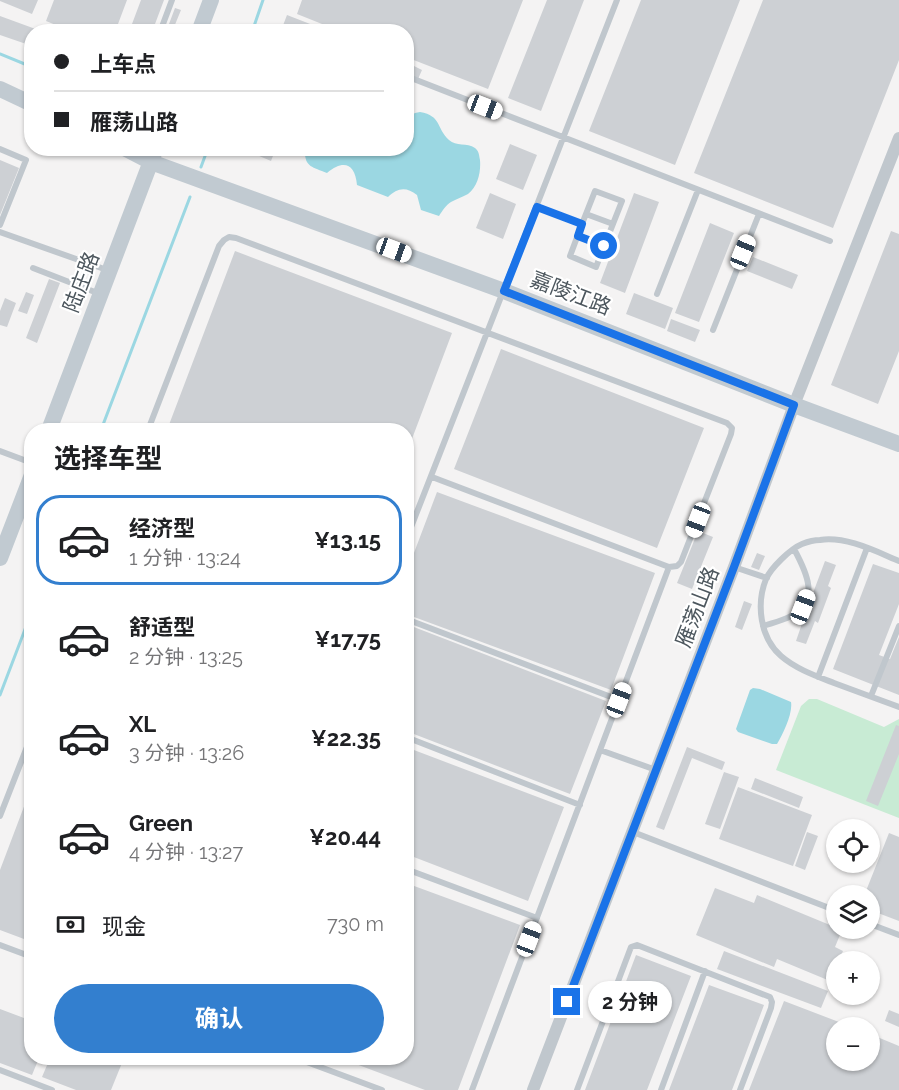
<!DOCTYPE html>
<html lang="zh">
<head>
<meta charset="utf-8">
<style>
	body { margin:0; font-family:Raleway,"Noto Sans SC",sans-serif; background:#f2f2f2; color:#202124; height:100vh; display:flex; flex-direction:column; font-size:22px; white-space:nowrap }
	* { box-sizing:border-box; margin:0 }
	p { font-size:20px; color:#757577 }
	.icon { flex:none; width:33px; height:33px; fill:none; stroke:currentColor; stroke-width:2; stroke-linecap:round; stroke-linejoin:round }
	.map { position:relative; flex:1; overflow:hidden }
	.panel { position:absolute; left:24px; top:423px; width:390px; height:642px; display:flex; flex-direction:column; background:#fff; border-radius:24px; box-shadow:0 2px 4px #0004 }
	.panel>* { flex:none }
	.hud { position:absolute; left:24px; top:24px; width:390px; height:132px; border-radius:24px; box-shadow:0 2px 4px #0004; display:grid; align-content:center; height:132px; padding:0 30px; background:#fff }
	.fabs { position:absolute; left:826px; top:819px; display:grid; gap:12px }
	.fabs a { display:grid; place-items:center; width:54px; height:54px; border-radius:50%; background:#fff; box-shadow:0 2px 4px #0004; font-size:30px }
	.end { position:absolute; width:27px; height:27px; margin:-14px; border:8px solid #1a73e8; background:#fff; box-shadow:0 0 0 3px #fff }
	.from { border-radius:50% }
	.bubble { position:absolute; height:42px; border-radius:21px; background:#fff; box-shadow:0 2px 4px #0004; font-size:20px; font-weight:700; line-height:42px; text-align:center }
	.car { position:absolute; width:18px; height:36px; margin:-18px -9px; border-radius:8px; box-shadow:0 0 4px 2px #0007; background:linear-gradient(#fff 24%,#345 0 40%,#fff 0 76%,#345 0 86%,#fff 0) }
	.hud b { display:flex; align-items:center; gap:21px; height:57px; font-size:22px }
	.hud b+b { border-top:2px solid #e0e0e0 }
	.hud i { width:15px; height:15px; background:#202124 }
	ul { padding:0; list-style:none }
	li { display:flex; align-items:center; gap:18px; height:90px; margin:0 12px 9px; padding:0 18px; border:3px solid transparent; border-radius:24px }
	li div { flex:1 }
	li b { display:block; font-size:22px }
	li em { font-style:normal; font-weight:700 }
	li.active { border-color:#337fcf }
	li>.icon { width:54px; height:54px; stroke-width:1.5 }
	h2 { padding:0 30px; font-size:27px; line-height:72px }
	.pay { display:flex; align-items:center; gap:15px; height:66px; padding:0 30px; font-size:22px }
	.pay p { margin-inline-start:auto }
	.button { display:flex; gap:12px; margin-top:auto; padding:12px 30px }
	.button a { flex:1; height:69px; border-radius:36px; background:#337fcf; color:#fff; font-size:24px; font-weight:700; line-height:69px; text-align:center }
	.map>svg:first-child { display:block }
	.green { fill:#c8ebd4 }
	.water { fill:#9bd7e2 }
	.lines { fill:none; stroke-linecap:round; stroke-linejoin:round }
	.stream { stroke:#9bd7e2; stroke-width:3 }
	.building { fill:#cdd0d4 }
	.lane { stroke:#c0c7cd; stroke-width:6 }
	.street { stroke:#c0c7cd; stroke-width:12 }
	.secondary { stroke:#c1cad1; stroke-width:16 }
	.route { stroke:#1a73e8; stroke-width:8 }
	.labels { text-anchor:middle; dominant-baseline:central; stroke-width:4.5; stroke-linejoin:round; paint-order:stroke }
	.street-label { font-size:21px; fill:#4d575e; stroke:#fff }
</style>
</head>
<body>
<div class="map">
<svg width="899" height="1090" viewBox="0 0 899 1090">
	<rect width="100%" height="100%" fill="#f4f3f3"/>
	<path class="green" d="M809,699h8l67,28 15,-8v99l-123,-48 25,-64z"/>
	<path class="water" d="M420,112c22,4 16,16 29,28 7,7 18,2 26,8 4,3 4,7 5,12 1,12 -2,26 -12,34 -5,3 -12,5 -17,8 -5,3 -9,9 -12,14l-18,-6 -4,-15c-11,-9 -20,-7 -29,2l-31,-12c-2,-21 -13,-26 -30,-12 -15,-6 -23,-6 -22,-24l101,-1 1,-30 8,-5z
		M753,688l7,1 31,13c2,11 -8,32 -14,42h-5l-34,-12 -2,-3 14,-39z"/>
	<g class="lines">
		<path class="stream" d="M252,32l11,-32
			M0,54l32,13
			M201,167l7,-19
			M101,430l89,-233
			M0,695l32,-84"/>
	</g>
	<path class="building" d="M0,0h38l-6,14 -32,-13z
		M54,0h73l-12,32h-42l-27,-11z
		M141,0h23l-12,32h-23z
		M302,0h221l-35,89 -82,-32v-25h-64l-45,-18z
		M547,0h37l-43,111 -33,-13z
		M641,0h99l-65,165 -86,-34z
		M763,0h136v60l-66,168 -139,-55z
		M175,8l6,2 -9,22h-6z
		M287,15l36,14 -1,3h-31l-9,-4z
		M0,16l41,15 -9,1v14l-32,-11z
		M412,65l10,5 -4,9 -10,-4z
		M510,144l27,11 -14,35 -27,-11z
		M246,148h30l-5,13 -26,-11z
		M0,160l19,8 -19,47z
		M490,193l26,11 -13,35 -27,-11z
		M634,193l25,9 -34,91 -25,-10z
		M710,223l24,10 -35,89 -24,-9z
		M891,231l8,3v117l-21,53 -47,-19z
		M235,251l217,82 -45,119 -1,-22h-239z
		M753,257l45,18 -6,14 -45,-18z
		M49,279l11,4 -23,60 -11,-5z
		M26,292l8,3 -7,19 -9,-3z
		M634,293l39,15 -8,21 -39,-15z
		M5,298l11,5 -9,24 -7,-2v-14z
		M671,319l29,11 -5,12 -28,-11z
		M501,349l203,79 -47,120 -203,-79z
		M437,492l218,81 -44,117 -205,-76v-40z
		M698,531l15,6 -21,52 -15,-6z
		M757,553l8,3 -6,14 -8,-3z
		M825,561l11,4 -8,21 3,2 -13,35 -3,-2 -9,23 -10,-3 12,-35 -9,-3 5,-13 9,3z
		M873,564l26,9v31l-20,51 11,4 9,-22v58l-66,-26z
		M744,601l8,3 -10,26 -7,-3z
		M406,624l200,77 -36,93 -164,-63z
		M896,725l3,1v28l-21,52 -12,-5z
		M406,747l158,60 -36,94 -122,-47z
		M687,747l38,15 -3,8 -30,-12 -28,72 -8,-3z
		M724,772l15,5 -19,52 -15,-5z
		M755,778l48,19 -4,11 -48,-19z
		M738,787l74,28 -19,51 -74,-27z
		M31,788h1v154l-32,-12v-60z
		M807,832l11,4 -13,34 -10,-4z
		M889,833l10,4v84l-29,-11v-14h-6z
		M406,883l114,42 -62,165h-33l-85,-32h66z
		M715,888l39,15 3,-8 85,35 -7,17 8,4 -5,11h-1v3l-7,16 -53,-22 -3,8 -78,-32z
		M724,951l104,40 -7,17 -104,-39z
		M636,955l55,21 -44,114h-62z
		M709,985l55,20 -32,85h-63z
		M784,1001l68,26 -15,1v32h33v-26l29,12v44h-150z
		M0,1009l32,12v37h7l-7,17 -32,-12z
		M889,1010l10,4v13l-14,-6z
		M50,1058h74l-13,32h-35l-34,-13z"/>
	<g class="lines">
		<path class="lane" d="M160,32l12,-32
			M406,76l424,165
			M0,149l26,11 -26,65
			M537,207l45,17 -12,32 26,11 26,-66 -27,-10 -13,33
			M586,214l27,10
			M0,232l107,38
			M578,236l26,10
			M33,268l67,26
			M657,294l41,-104
			M713,330l46,-116
			M148,430l71,-184 5,-6 5,-3 7,1 491,185 5,5 -1,6 -50,128 -4,4 -8,1 -237,-90
			M0,451l32,12
			M406,540l211,-540
			M899,561c-24,-10 -53,-25 -79,-21 -6,0 -13,2 -18,4 -12,5 -31,24 -36,35 -10,25 -6,59 15,77 15,13 35,20 53,27 22,8 43,16 65,24
			M734,567l33,11
			M406,619l213,81
			M763,626c9,-3 19,-5 28,-10 30,-15 15,-45 3,-67
			M818,677l49,-129
			M871,696l28,-70
			M406,737l174,68
			M600,750l56,20
			M0,816l32,-82
			M633,832l204,79
			M406,869l131,49
			M870,924l29,11
			M0,945l32,12
			M296,1058l86,32
			M0,1070l52,20
			M472,1090l197,-523
			M577,1090l54,-143 6,-2 133,52 2,5 -1,6 -31,82
			M661,1090l44,-119"/>
		<path class="street" d="M533,1090l201,-523 60,-162 105,-267"/>
		<path class="secondary" d="M199,32l12,-32
			M0,89l32,15
			M124,148l27,14 353,129 290,114 105,39
			M49,430l107,-282
			M0,558l32,-83"/>
	</g>
	<g class="lines">
		<path class="route" d="M567,1002l167,-435 60,-162 -290,-114 33,-84 45,17 -4,12 26,10"/>
	</g>
	<g class="labels">
		<g class="street-label">
			<text transform="translate(81 282) rotate(-69)">陆庄路</text>
			<text transform="translate(571 293) rotate(21)">嘉陵江路</text>
			<text transform="translate(697 607) rotate(-69)">雁荡山路</text>
		</g>
	</g>
</svg>
<div class="fabs">
<a><svg class="icon" aria-label="locate" viewBox="0 0 24 24"><circle cx="12" cy="12" r="6"/><path d="M12 2v4M12 18v4M2 12h4M18 12h4"/></svg></a>
<a><svg class="icon" aria-label="layers" viewBox="0 0 24 24"><path d="M12 4l9 5-9 5-9-5zM3 14l9 5 9-5"/></svg></a>
<a>+</a>
<a>−</a>
</div>
<i class="end from" style="left:604px;top:246px"></i>
<i class="end" style="left:567px;top:1002px"></i>
<div class="bubble" style="left:588px;top:981px;width:84px">2 分钟</div>
<i class="car" style="left:485px;top:107px;rotate:111deg"></i>
<i class="car" style="left:394px;top:250px;rotate:110deg"></i>
<i class="car" style="left:743px;top:252px;rotate:22deg"></i>
<i class="car" style="left:698px;top:520px;rotate:201deg"></i>
<i class="car" style="left:803px;top:607px;rotate:21deg"></i>
<i class="car" style="left:619px;top:700px;rotate:21deg"></i>
<i class="car" style="left:529px;top:939px;rotate:21deg"></i>
<div class="hud">
<b><i class="from"></i>上车点</b>
<b><i></i>雁荡山路</b>
</div>
<section class="panel">
<h2>选择车型</h2>
<ul>
<li class="active"><svg class="icon" aria-label="car" viewBox="0 0 24 24"><path d="M5 17H2v-5l4-1 3-4h7l3 4 3 1v5h-3M9 17h6M6 11h13"/><circle cx="7" cy="17" r="2"/><circle cx="17" cy="17" r="2"/></svg><div><b>经济型</b><p>1 分钟 · 13:24</p></div><em>¥13.15</em></li>
<li><svg class="icon" aria-label="car" viewBox="0 0 24 24"><path d="M5 17H2v-5l4-1 3-4h7l3 4 3 1v5h-3M9 17h6M6 11h13"/><circle cx="7" cy="17" r="2"/><circle cx="17" cy="17" r="2"/></svg><div><b>舒适型</b><p>2 分钟 · 13:25</p></div><em>¥17.75</em></li>
<li><svg class="icon" aria-label="car" viewBox="0 0 24 24"><path d="M5 17H2v-5l4-1 3-4h7l3 4 3 1v5h-3M9 17h6M6 11h13"/><circle cx="7" cy="17" r="2"/><circle cx="17" cy="17" r="2"/></svg><div><b>XL</b><p>3 分钟 · 13:26</p></div><em>¥22.35</em></li>
<li><svg class="icon" aria-label="car" viewBox="0 0 24 24"><path d="M5 17H2v-5l4-1 3-4h7l3 4 3 1v5h-3M9 17h6M6 11h13"/><circle cx="7" cy="17" r="2"/><circle cx="17" cy="17" r="2"/></svg><div><b>Green</b><p>4 分钟 · 13:27</p></div><em>¥20.44</em></li>
</ul>
<div class="pay"><svg class="icon" aria-label="cash" viewBox="0 0 24 24"><path d="M3 7h18v10H3z"/><circle cx="12" cy="12" r="2"/></svg>现金<p>730 m</p></div>
<div class="button"><a>确认</a></div>
</section>
</div>
</body>
</html>
